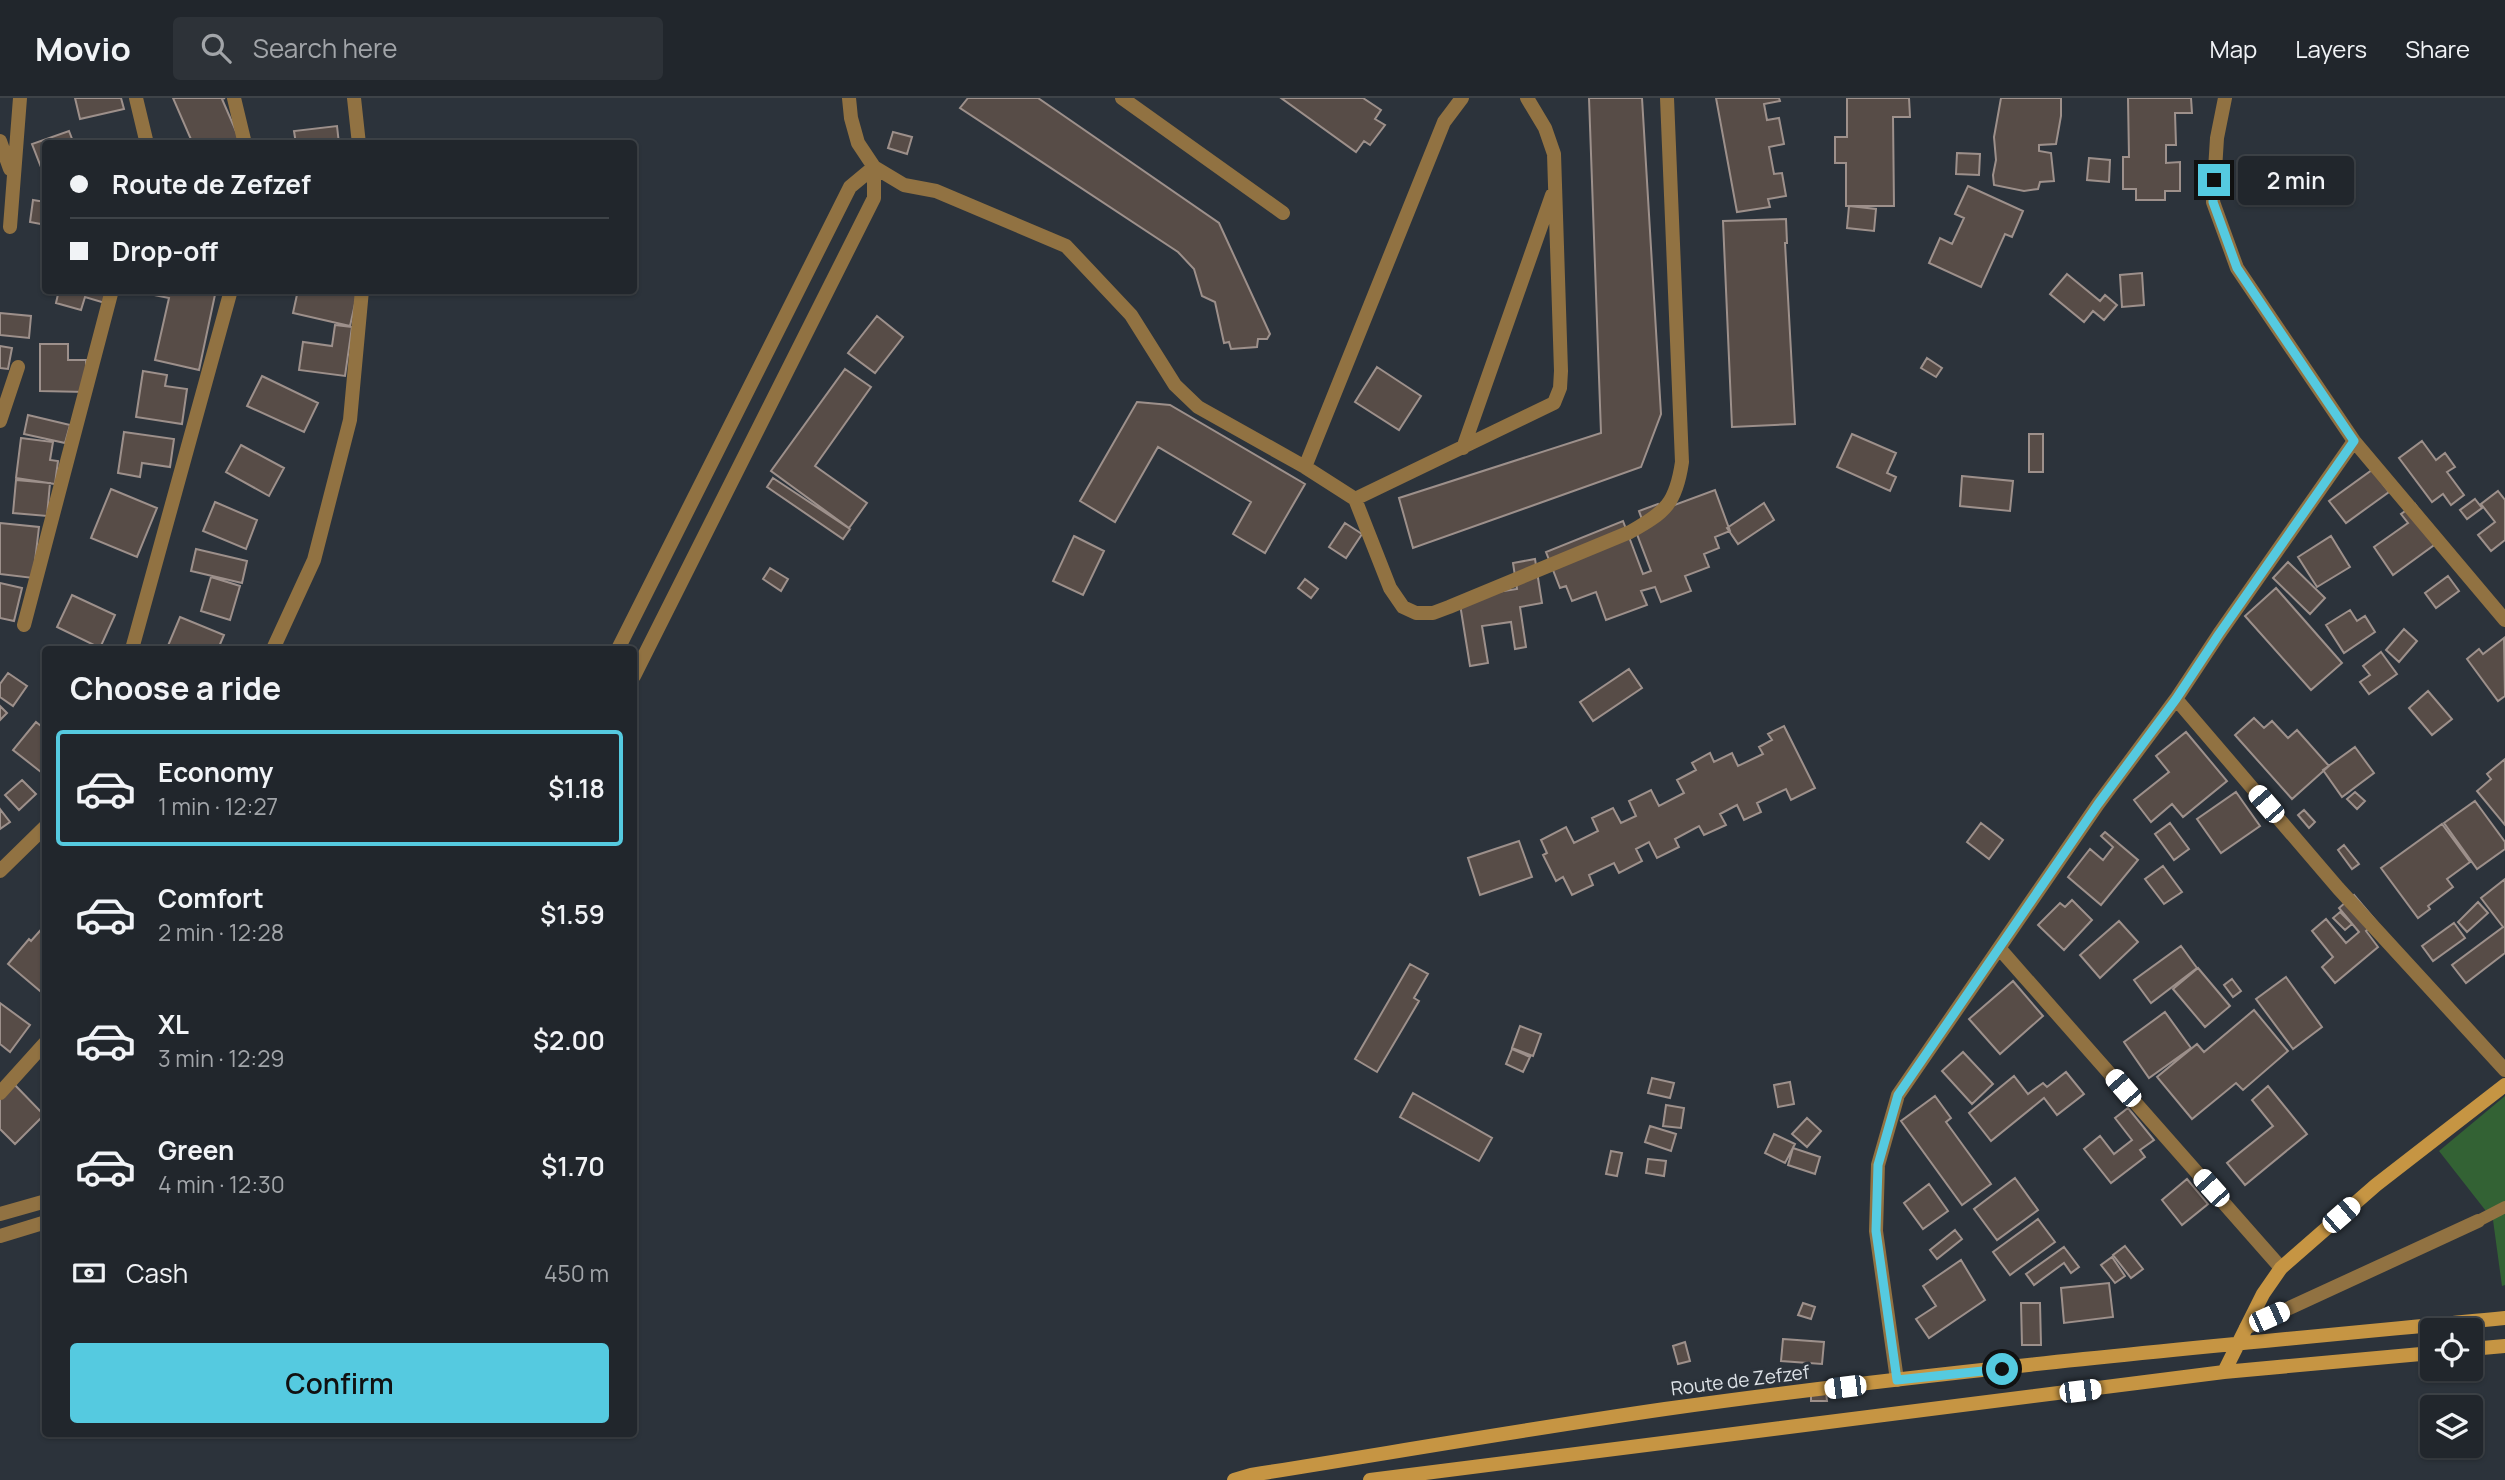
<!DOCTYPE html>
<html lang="en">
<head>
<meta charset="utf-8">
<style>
	body { margin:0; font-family:Manrope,sans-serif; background:#2d3238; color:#f1f3f6; height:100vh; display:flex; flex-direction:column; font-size:26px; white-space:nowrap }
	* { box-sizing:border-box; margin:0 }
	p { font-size:23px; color:#a2a5a9 }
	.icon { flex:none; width:38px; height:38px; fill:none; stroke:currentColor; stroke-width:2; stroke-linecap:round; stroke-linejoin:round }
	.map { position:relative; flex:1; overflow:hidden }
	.side { position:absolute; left:42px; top:548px; width:595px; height:791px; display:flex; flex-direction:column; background:#21262c; border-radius:7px; box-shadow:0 2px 5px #0004,0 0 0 2px #3e4348 }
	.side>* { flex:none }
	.banner { position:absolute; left:42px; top:42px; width:595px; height:154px; border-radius:7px; box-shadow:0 2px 5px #0004,0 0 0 2px #3e4348; display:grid; align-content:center; height:154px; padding:0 28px; background:#21262c }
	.tools { position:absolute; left:2420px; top:1220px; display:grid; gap:14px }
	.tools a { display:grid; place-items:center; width:63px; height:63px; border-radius:7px; background:#21262c; box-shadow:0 2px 5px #0004,0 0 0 2px #3e4348; font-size:35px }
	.end { position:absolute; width:32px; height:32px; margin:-16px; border:9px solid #55cae0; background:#111; box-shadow:0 0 0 4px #111 }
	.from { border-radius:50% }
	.bubble { position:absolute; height:49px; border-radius:7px; background:#21262c; box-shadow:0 2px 5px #0004,0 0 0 2px #3e4348; font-size:23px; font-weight:600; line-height:49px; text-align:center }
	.car { position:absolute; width:21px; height:42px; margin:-21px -10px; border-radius:9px; box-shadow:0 0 5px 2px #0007; background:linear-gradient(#fff 24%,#345 0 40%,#fff 0 76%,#345 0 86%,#fff 0) }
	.banner b { display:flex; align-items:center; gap:24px; height:66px; font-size:26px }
	.banner b+b { border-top:2px solid #3e4348 }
	.banner i { width:18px; height:18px; background:#f1f3f6 }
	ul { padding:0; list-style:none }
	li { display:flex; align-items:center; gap:21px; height:116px; margin:0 14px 10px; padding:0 14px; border:4px solid transparent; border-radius:7px }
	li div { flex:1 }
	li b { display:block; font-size:26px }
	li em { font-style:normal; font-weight:600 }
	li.selected { border-color:#55cae0 }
	li>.icon { width:63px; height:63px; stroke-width:1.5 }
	h2 { padding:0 28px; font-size:32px; line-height:84px }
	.pay { display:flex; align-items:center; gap:18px; height:77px; padding:0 28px; font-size:26px }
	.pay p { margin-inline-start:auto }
	.cta { display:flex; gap:14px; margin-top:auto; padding:14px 28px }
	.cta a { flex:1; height:80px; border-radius:7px; background:#55cae0; color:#111; font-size:28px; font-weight:600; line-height:80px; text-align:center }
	header { display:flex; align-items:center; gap:42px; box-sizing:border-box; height:98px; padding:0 35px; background:#21262c; border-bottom:2px solid #3e4348 }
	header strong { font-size:33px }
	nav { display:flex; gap:38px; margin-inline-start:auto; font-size:24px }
	.search { width:490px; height:63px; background:#2d3238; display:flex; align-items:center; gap:18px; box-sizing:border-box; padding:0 24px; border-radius:7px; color:#a2a5a9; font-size:26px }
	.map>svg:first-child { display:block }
	.green { fill:#336234 }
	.building { fill:#574c47; stroke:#9d908b; stroke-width:2 }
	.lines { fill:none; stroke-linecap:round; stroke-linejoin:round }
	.lane { stroke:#917242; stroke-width:12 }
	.street { stroke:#917242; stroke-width:14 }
	.secondary { stroke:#c69543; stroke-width:14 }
	.route { stroke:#55cae0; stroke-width:9 }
	.labels { text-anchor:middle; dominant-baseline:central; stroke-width:6; stroke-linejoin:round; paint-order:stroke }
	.street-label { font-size:19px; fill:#dee3e8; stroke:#2c333b }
</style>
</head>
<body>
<header>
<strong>Movio</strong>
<div class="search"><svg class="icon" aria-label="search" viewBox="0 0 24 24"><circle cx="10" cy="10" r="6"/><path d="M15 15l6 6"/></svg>Search here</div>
<nav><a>Map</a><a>Layers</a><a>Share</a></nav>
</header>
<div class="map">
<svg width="2505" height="1382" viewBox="0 0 2505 1382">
	<rect width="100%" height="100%" fill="#2c333b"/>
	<path class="green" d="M2505,998v189l-3,1 -9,-66 -54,-69z"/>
	<path class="building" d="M75,0h46l3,11 -44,10z
		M173,0h52l-3,1 17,39 -13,6h-33z
		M968,0h70l181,125 51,111 -3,5h-9l-1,8 -26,2 -2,-7 -5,1 -9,-41 -13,-6 -8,-27 -16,-17 -218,-144z
		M1281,0h82l18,12 -6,9 10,6 -15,20 -6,-4 -8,11z
		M1589,0h53l19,316 -20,53 -228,81 -14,-50 202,-65z
		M1716,0h63l1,3 -16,3 3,16 12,-2 5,26 -15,3 5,27 8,-1 4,23 -18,3 2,8 -33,5z
		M1847,0h62l1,19h-17l1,89h-48v-43h-11v-26h12z
		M2061,0v18l-5,28 -17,1v6l12,2 3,28 -14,1 -2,7 -14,2 -30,-6 -1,-10 3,-15 -2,-23 7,-39z
		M2128,0h63l1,15h-17l1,32h-10v18l14,-1v29h-15v9h-29v-11h-13v-32h6z
		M337,28l2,18h-43l-2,-13z
		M69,33l5,13h-28v36l-14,-36z
		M893,34l19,5 -5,17 -19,-6z
		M1957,55l23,1 -1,21 -23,-1z
		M2089,60l21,2 -1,22 -22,-2z
		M1968,88l55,25 -11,26 -7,-3 -24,53 -52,-24 11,-25 12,6 12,-26 -9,-4z
		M33,102l13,2v23l-16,-3z
		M1849,108l27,3 -2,22 -27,-3z
		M1786,121l1,24h-2l10,181 -63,3 -9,-206z
		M2142,175l2,32 -22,2 -2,-32z
		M2067,176l33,27 5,-6 12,10 -13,15 -11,-9 -9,11 -34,-28z
		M59,192h49l-3,13 -20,-6 -4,13 -25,-7z
		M155,192h61l-17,80 -44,-10 14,-62 -15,-3z
		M298,192h36l23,5 -7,31 -57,-13z
		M0,215l31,3 -2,22 -29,-3z
		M877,218l26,21 -28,36 -27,-20z
		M335,227l17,2 -7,49 -46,-6 4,-28 29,4z
		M40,246h28v16h18v32l-46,-1z
		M0,248l12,2 -4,21 -8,-1z
		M1927,260l15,10 -6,9 -15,-9z
		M1377,269l44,29 -22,34 -44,-28z
		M845,271l26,18 -56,79 52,37 -18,25 -78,-57z
		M143,273l24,4 -2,11 22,3 -5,35 -46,-7z
		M262,278l56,27 -14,29 -57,-26z
		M1137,304l33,3 135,79 -40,69 -32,-19 18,-32 -93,-55 -43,75 -35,-21z
		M28,317l42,10 -5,18 -41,-9z
		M124,334l50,7 -4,28 -28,-4 -2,14 -22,-4z
		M1852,336l44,19 -9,20 9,4 -6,14 -53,-24z
		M2029,336h14v38h-14z
		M21,340l32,4 -3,18 8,1 -3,23 -39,-6z
		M2422,343l14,19 9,-7 10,14 -8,5 17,23 -13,10 -8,-11 -11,8 -33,-44z
		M241,347l43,23 -15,28 -43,-24z
		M2372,372l17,22 -43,31 -17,-22z
		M1962,378l51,5 -3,30 -50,-5z
		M773,380l77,51 -7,10 -76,-52z
		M16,382l34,3 -3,33 -34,-3z
		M111,391l46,19 -20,49 -46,-19z
		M1715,392l15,41 -15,6 4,11 -15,6 5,13 -24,9 6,15 -30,11 -6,-15 -14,4 6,14 -41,15 -10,-28 -24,9 -6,-15 -6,2 -14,-36 77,-31 20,53 8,-3 -16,-42 9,-4 -5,-14 19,-7 3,6z
		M2498,393l7,9v40l-14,11 -13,-16 17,-13 -14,-18z
		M2475,401l7,9 -15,11 -7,-9z
		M215,404l42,18 -11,29 -43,-18z
		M1764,405l10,17 -36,24 -11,-16z
		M2415,406l26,36 -48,35 -19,-28 34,-24 -7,-9z
		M0,425l39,4 -6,51 -33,-4z
		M1345,425l17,11 -16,24 -17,-11z
		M1074,438l30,15 -21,44 -30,-14z
		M2331,438l19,31 -33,20 -19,-30z
		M196,451l51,12 -5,22 -51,-12z
		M1535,461l7,44 -22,4 6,40 -11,2 -4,-27 -29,4 6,37 -18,3 -11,-68 58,-9 -4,-26z
		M2288,464l37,36 -15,16 -37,-36z
		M770,470l18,11 -7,12 -18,-12z
		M2448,478l11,15 -23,17 -11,-15z
		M211,479l29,9 -10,34 -29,-9z
		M1305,481l13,10 -7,9 -13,-10z
		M0,485l22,5 -8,33 -14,-3z
		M2276,490l66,75 -31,27 -66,-74z
		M72,497l43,20 -15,33 -43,-21z
		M2350,512l7,11 8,-5 10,16 -31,21 -18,-28z
		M180,519l44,18 -6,14 -51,-1z
		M2404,531l13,12 -18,21 -13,-12z
		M2504,540l1,58 -7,5 -31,-42 12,-10 4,5z
		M2381,554l16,22 -28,20 -9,-12 10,-7 -7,-9z
		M1629,571l13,19 -49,33 -13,-19z
		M8,575l19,13 -14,20 -13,-9v-13z
		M2428,593l24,28 -20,16 -23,-27z
		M0,608l7,7 -7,7z
		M2254,620l10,10 8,-7 16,17 9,-8 32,36 -37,33 -57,-64z
		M36,624l10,8v46l-33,-26z
		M1784,628l31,62 -24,12 -5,-11 -29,14 4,9 -17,8 -7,-15 -17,9 6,11 -22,10 -5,-9 -24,13 4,8 -22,11 -8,-16 -13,7 6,12 -23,12 -5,-10 -25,12 4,10 -21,10 -9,-18 -7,4 -13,-26 4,-2 -6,-13 25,-13 8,16 24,-12 -6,-13 21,-10 8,15 15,-7 -7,-15 22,-11 8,16 25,-13 -7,-13 19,-10 -4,-7 18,-10 4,9 18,-9 6,13 25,-12 -4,-7 13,-7 -4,-6z
		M2186,634l41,49 -44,36 -11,-13 -21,18 -17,-22 35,-28 -13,-16z
		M2355,649l19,26 -32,24 -19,-27z
		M2505,661v66l-28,-34 14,-12 -4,-5z
		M22,682l14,14 -17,16 -14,-15z
		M2236,694l24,34 -39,27 -24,-34z
		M2355,694l10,9 -8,8 -10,-10z
		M2475,703l30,41v7l-28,20 -33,-46z
		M0,711l10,13 -10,7z
		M2304,712l11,12 -6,6 -11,-13z
		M1981,725l22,17 -14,19 -22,-17z
		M2170,725l19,26 -15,11 -19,-26z
		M2442,726l28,38 -23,17 6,8 -25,19 2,3 -12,9 -37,-50z
		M2105,734l33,28 -37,45 -33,-28 22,-28 13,11 10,-13 -12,-11z
		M1519,743l13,36 -52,18 -12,-37z
		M2344,747l15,19 -7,5 -14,-19z
		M2163,768l19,26 -18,12 -19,-25z
		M2505,781v74l-39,30 -14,-18 51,-38 -22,-29z
		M2354,797l23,27 -11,9 12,16 -43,36 -13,-16 11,-10 -21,-26 14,-12 20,24 13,-11 -20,-24z
		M2072,802l20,20 -28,30 -26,-25 22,-22 5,4z
		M2478,804l10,11 -21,19 -9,-10z
		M2340,814l12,12 -7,6 -12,-12z
		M2119,823l19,21 -38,36 -20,-23z
		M2454,825l11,15 -32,23 -11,-15z
		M46,826v72l-38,-32 21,-25 2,2z
		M2181,848l16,22 -46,35 -17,-23z
		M1410,866l18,10 -14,24 5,3 -42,71 -22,-13z
		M2198,870l32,38 -25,21 -32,-38z
		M2286,879l36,50 -29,22 -37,-50z
		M2232,881l9,12 -8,6 -9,-12z
		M2013,883l30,35 -43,38 -31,-35z
		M0,905l30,22 -20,27 -10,-8z
		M2254,912l34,41 -45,39 -7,-7 -44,36 -35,-42 40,-33 7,8z
		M2165,914l26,36 -42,30 -25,-36z
		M1520,928l21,8 -8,22 -21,-8z
		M1512,951l18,8 -7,15 -17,-8z
		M1963,954l30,32 -21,20 -30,-33z
		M2066,974l18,22 -27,21 -13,-17 -53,43 -22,-28 45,-37 14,18 15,-11 4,4z
		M1652,980l22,5 -4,15 -22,-5z
		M12,984l32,33 -29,29 -15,-15v-35z
		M1790,984l4,22 -16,3 -4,-22z
		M2268,988l39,48 -62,51 -18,-22 46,-37 -21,-26z
		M1413,995l79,45 -13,23 -79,-44z
		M1935,998l16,22 -5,4 45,62 -29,21 -61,-84z
		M1666,1007l18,3 -3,20 -18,-2z
		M2128,1010l26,32 -14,10 5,7 -34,26 -27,-34 16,-13 14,18 18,-14 -17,-22z
		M1807,1020l14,13 -14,16 -15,-13z
		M1650,1028l26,8 -5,17 -26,-9z
		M1774,1036l21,10 -10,19 -20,-10z
		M1793,1050l27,9 -5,17 -27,-9z
		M1611,1053l11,2 -5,23 -11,-2z
		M1648,1061l18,2 -2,15 -18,-3z
		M2015,1080l23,32 -41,30 -23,-31z
		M2187,1081l21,25 -26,21 -20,-25z
		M1929,1086l19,27 -25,18 -19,-26z
		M2038,1121l17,23 -45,33 -17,-23z
		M1955,1132l7,9 -25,20 -7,-9z
		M2125,1148l18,23 -12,9 -18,-23z
		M2064,1149l15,20 -8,6 -7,-10 -30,22 -8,-11z
		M2112,1159l13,19 -10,7 -14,-18z
		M1961,1162l24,40 -56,38 -13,-19 20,-13 -13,-20z
		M2109,1185l4,34 -49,6 -3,-35z
		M1803,1205l12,4 -4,12 -13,-4z
		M2021,1205h19l1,42h-19z
		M1783,1241l41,3 -2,22 -41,-3z
		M1685,1244l5,19 -12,3 -5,-18z
		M1826,1294l1,9h-16v-8z"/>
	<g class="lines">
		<path class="lane" d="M2478,1123l27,-14"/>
		<path class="street" d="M136,0l11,46
			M234,0l11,46
			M354,0l5,46
			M849,0l2,20 7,25 16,24 30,18 32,6 130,55 65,69 44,70 23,22 107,60 50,32 35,89 13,19 13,6h17l16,-6 181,-75c36,-20 46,-29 52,-70l-15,-364
			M1122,0l161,115
			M2225,0l-8,40 -4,64 24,66 117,173 151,179
			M0,43l10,28
			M10,129l10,-129
			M0,323l18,-54
			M1463,350l89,-253
			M1305,369l139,-345 18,-24
			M1355,401l199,-96 6,-15 1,-17 -7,-217 -9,-26 -18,-30
			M24,527l88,-335
			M132,551l99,-359
			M273,551l41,-89 36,-140 12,-130
			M618,551l232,-462 24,-20
			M634,578l240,-478v-31
			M2176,601l162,189 167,182
			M0,773l46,-45
			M1999,850l282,320
			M0,995l46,-51
			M0,1116l46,-13
			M0,1138l46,-14
			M2246,1230l232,-107
			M1897,1282l-21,-149 2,-66 20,-70 200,-291 78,-105 43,-65 135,-193"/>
		<path class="secondary" d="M2471,1251l34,-3
			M2224,1274l39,-78 18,-26 95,-83 129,-100
			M1234,1382l17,-5c138,-22 276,-46 414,-66 279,-39 560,-64 840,-91
			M1370,1382l854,-108 208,-19"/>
	</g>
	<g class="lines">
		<path class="route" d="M2002,1271l-105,11 -21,-149 2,-66 20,-70 200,-291 78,-105 43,-65 135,-193 -117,-173 -24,-66 1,-22"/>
	</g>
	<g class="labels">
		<g class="street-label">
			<text transform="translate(1740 1282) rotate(-7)">Route de Zefzef</text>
		</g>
	</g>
</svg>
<div class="tools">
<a><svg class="icon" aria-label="locate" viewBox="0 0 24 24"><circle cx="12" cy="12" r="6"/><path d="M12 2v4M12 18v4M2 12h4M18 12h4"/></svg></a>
<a><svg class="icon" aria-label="layers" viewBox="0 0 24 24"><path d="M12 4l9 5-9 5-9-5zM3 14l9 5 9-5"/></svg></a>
</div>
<i class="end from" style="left:2002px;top:1271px"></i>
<i class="end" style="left:2214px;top:82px"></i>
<div class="bubble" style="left:2238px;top:58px;width:116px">2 min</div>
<i class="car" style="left:2266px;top:706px;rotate:319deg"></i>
<i class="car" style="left:2123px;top:990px;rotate:319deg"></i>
<i class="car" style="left:2211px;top:1090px;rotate:318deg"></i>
<i class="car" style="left:2341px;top:1117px;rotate:49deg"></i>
<i class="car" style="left:2269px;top:1219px;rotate:66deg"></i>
<i class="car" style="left:1845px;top:1289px;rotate:263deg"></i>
<i class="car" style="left:2080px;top:1293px;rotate:83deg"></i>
<div class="banner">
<b><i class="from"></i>Route de Zefzef</b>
<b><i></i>Drop-off</b>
</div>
<section class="side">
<h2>Choose a ride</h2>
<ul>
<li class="selected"><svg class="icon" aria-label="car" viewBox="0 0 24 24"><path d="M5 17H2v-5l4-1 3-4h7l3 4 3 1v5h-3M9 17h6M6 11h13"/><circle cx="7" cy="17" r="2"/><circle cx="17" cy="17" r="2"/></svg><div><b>Economy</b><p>1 min · 12:27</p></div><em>$1.18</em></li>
<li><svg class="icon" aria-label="car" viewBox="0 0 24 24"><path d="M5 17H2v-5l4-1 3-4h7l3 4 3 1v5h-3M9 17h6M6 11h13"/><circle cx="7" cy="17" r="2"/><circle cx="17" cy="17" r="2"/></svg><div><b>Comfort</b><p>2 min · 12:28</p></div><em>$1.59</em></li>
<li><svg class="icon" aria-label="car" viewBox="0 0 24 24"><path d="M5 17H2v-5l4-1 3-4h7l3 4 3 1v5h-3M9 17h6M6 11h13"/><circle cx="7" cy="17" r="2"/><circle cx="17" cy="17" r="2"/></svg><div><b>XL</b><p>3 min · 12:29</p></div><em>$2.00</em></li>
<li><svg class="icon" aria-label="car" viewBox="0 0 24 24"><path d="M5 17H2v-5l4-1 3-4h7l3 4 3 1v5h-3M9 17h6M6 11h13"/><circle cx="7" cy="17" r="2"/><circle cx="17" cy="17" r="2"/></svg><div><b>Green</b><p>4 min · 12:30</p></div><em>$1.70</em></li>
</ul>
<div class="pay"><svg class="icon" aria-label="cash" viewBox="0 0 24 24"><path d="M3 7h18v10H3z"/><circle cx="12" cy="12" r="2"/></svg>Cash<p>450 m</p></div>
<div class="cta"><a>Confirm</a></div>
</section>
</div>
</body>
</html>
